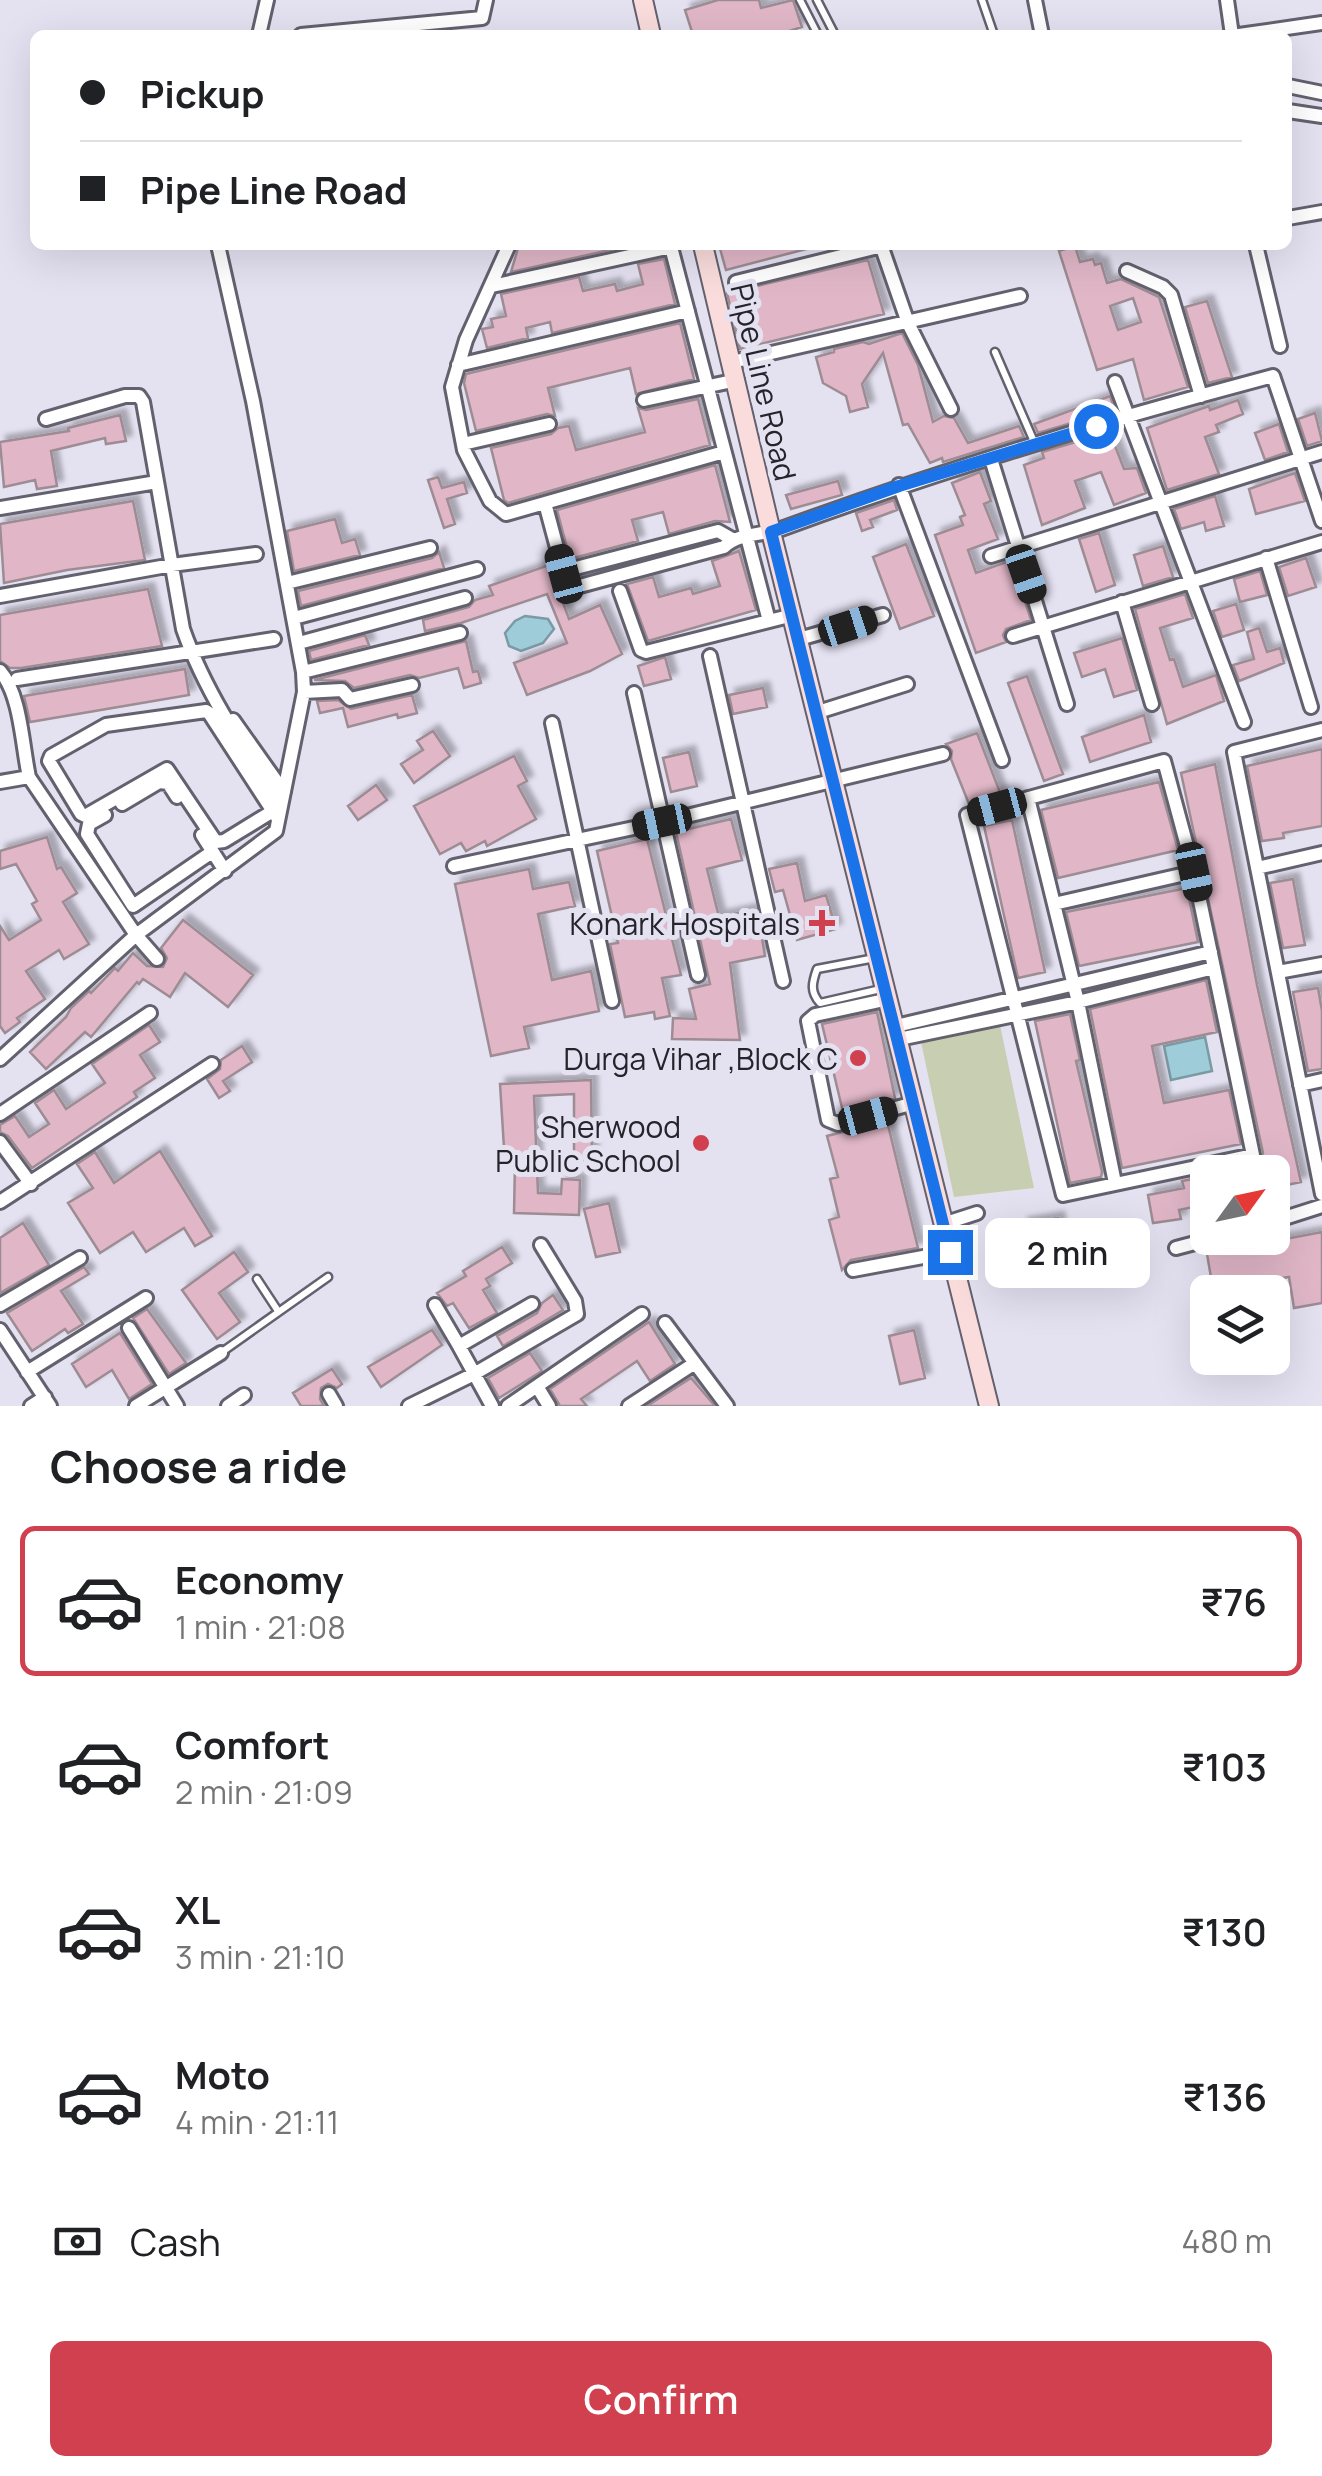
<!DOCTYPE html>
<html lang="en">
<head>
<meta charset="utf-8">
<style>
	body { margin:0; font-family:Manrope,sans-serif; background:#f2f2f2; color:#202124; height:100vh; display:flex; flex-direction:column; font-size:38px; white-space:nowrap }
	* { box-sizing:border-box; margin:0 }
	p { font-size:32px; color:#757577 }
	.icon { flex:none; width:55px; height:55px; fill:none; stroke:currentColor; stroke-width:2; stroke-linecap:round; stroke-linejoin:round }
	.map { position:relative; height:1406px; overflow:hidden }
	.side { display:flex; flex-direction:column; background:#fff; flex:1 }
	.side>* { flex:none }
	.top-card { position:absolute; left:30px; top:30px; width:1262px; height:220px; border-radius:15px; box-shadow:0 10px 40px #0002; display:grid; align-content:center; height:220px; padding:0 50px; background:#fff }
	.needle { width:65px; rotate:57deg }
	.fabs { position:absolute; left:1190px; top:1155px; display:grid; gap:20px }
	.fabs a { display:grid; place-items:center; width:100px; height:100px; border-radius:15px; background:#fff; box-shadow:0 10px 40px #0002; font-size:50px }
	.end { position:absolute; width:45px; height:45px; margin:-22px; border:12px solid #1a73e8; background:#fff; box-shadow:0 0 0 5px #fff }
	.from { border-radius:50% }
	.bubble { position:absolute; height:70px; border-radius:15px; background:#fff; box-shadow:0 10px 40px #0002; font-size:32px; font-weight:600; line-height:70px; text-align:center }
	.car { position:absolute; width:30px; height:60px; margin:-30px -15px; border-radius:12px; box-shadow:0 0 8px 2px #0007; background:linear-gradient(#222 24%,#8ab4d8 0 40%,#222 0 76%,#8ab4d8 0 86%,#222 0) }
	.top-card b { display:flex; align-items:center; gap:35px; height:95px; font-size:38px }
	.top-card b+b { border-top:2px solid #e0e0e0 }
	.top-card i { width:25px; height:25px; background:#202124 }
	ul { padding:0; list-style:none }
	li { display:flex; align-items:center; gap:30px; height:150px; margin:0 20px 15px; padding:0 30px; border:5px solid transparent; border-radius:15px }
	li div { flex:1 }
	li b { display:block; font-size:38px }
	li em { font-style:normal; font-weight:600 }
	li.current { border-color:#d0404e }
	li>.icon { width:90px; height:90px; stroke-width:1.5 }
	h2 { padding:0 50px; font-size:45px; line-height:120px }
	.pay { display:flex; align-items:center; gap:25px; height:110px; padding:0 50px; font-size:38px }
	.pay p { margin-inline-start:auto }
	.button { display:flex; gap:20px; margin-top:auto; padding:20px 50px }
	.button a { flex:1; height:115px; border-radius:15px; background:#d0404e; color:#fff; font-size:40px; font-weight:600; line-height:115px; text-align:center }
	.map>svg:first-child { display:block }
	.green { fill:#c8ceb1 }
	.water { fill:#9ecdd9; stroke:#7a9aa4; stroke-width:2.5 }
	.building { fill:#e1b7c8; stroke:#9d8c93; stroke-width:2.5; fill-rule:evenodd; filter:url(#shadow) }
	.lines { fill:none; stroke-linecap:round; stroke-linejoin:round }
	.lane-casing { stroke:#63616e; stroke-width:11 }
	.street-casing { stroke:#63616e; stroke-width:18 }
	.secondary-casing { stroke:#63616e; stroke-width:22 }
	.lane { stroke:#fff; stroke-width:6 }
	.street { stroke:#fff; stroke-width:12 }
	.secondary { stroke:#fadcdc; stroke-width:18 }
	.route { stroke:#1a73e8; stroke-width:12 }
	.poi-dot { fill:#d0404e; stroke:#e4e1f1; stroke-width:4 }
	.labels { text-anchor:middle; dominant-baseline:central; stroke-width:10; stroke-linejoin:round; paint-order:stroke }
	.street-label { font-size:30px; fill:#25242a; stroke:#e4e1f1 }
	.poi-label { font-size:30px; fill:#25242a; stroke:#e4e1f1; text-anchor:end }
</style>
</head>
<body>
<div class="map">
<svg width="1322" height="1406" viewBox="0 0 1322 1406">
	<defs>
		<filter id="shadow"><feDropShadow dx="6" dy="-6" stdDeviation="2.5" flood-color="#0004"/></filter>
	</defs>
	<rect width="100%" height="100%" fill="#e4e1f1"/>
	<path class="green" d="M1000,1025l34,163 -80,9 -33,-155z"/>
	<path class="water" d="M525,616l23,3 6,10 -11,14 -22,8 -12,-5 -4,-13 10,-12z
		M1205,1037l7,34 -41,9 -7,-34z"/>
	<path class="building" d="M718,0h41l2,8 32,-8 9,27 -25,8h-84l-8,-25z
		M519,245h109v1l-117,26z
		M719,245h86l1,4 -80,21z
		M1075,246l5,16 13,-3 2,6 6,-2 6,20 14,-4 38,18 29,90 -44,13 -11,-41 -36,11 -38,-119zM1133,298l8,24 -23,8 -8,-24z
		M664,259l11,45 -123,29 -2,-11 -24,6 2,10 -41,10 -5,-19 11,-2 -2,-8 15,-3 -5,-22 78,-17 4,14 32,-7 2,7 26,-7 -5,-20z
		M868,260l16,54 -144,35 -13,-56z
		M1207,301l25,76 -24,6 -23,-76z
		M680,323l14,56 -58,15 -6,-26 -82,20 7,28 -8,-2 -71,17 -12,-48 2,-9z
		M902,333l16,32 15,57 11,-6 10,2 14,25 51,-17 5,11 -81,25 -1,-4 -12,5 -22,-39 -5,1 -20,-72 -21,31 6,23 -18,5 -4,-16 -23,-13 -7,-26 18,-5v-3l29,-7 6,2z
		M1110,396l5,14 -77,23 -4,-9z
		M698,399l12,46 -202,58 -4,-3 -13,-52 60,-14 7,-6 11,-2 7,24 69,-18 -7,-24 8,2z
		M1238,400l5,14 -27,11 3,7 -14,5 14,37 -52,16 -20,-62 62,-22 1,4z
		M1315,413l7,28 -15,5 -9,-27z
		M120,415l6,26 -20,3 -1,-6 -54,13 6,35 -20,3 -2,-9 -31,7 -4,-45 69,-11 -1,-3z
		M1279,424l9,28 -23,8 -10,-27z
		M1089,438l3,7 20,-7 12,31 13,-1 9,25 -32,12 -13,-33 -26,9 10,27 -43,17 -18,-60 20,-7 -2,-6z
		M715,465l15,57 -15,-1 -46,13 -6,-22 -31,8 6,21 -68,18 -13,-49z
		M980,472l11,29 -7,3 14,35 -30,11 8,23 36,-13 19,60 -25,9 -3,6 3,7 -30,11 -41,-118 28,-10 -3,-8 5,-2 -13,-32z
		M1295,473l10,28 -49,13 -7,-25z
		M438,477l4,11 22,-6 3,11 -20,6 8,25 -11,4 -16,-48z
		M838,481l4,14 -51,14 -5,-14z
		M1215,496l9,30 -18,5 -2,-9 -23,7 -7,-20z
		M894,500l3,10 -27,10 3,7 -11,4 -6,-18z
		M133,501l12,59 -78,10 -63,13 -4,-59z
		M335,519l7,24 13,-4 5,16 -66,16 -7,-40z
		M1099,533l16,52 -19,7 -17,-53z
		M906,544l28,72 -34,13 -27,-72z
		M1163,546l10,31 -30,9 -9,-31z
		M739,551l17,59 -108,31 -21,-57 26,-7 6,20 32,-9 2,6 27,-8 -8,-25z
		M439,552l5,16 -143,38 -3,-15 134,-33z
		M1306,558l10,29 -28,9 -9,-29z
		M549,565l20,54 31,-14 22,49 -32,17 -63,24 -13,-32 53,-20 -20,-49 -86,29 -36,8 -2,-11 46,-13 6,-7 18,-5 -4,-9z
		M1260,571l7,24 -27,7 -6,-23z
		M148,589l14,57 -141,22h-11l-10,-7v-46z
		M1185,594l8,24 -33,10 10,32 4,-1 9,28 33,-12 8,26 -57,23 -32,-115z
		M1236,604l8,26 -22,7 -9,-26z
		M1259,628l8,24 13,-4 4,15 -45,18 -6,-16 21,-6 -7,-27z
		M365,635l4,10 -58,15 -2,-9z
		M1122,638l15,52 -23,7 -9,-28 -23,8 -8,-24z
		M466,641l7,31 5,-1 3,12 -17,5 -6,-20 -39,10 -9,-3 -56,13 -9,-7 -31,-1z
		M665,657l6,22 -27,7 -6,-20z
		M185,669l4,26 -159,27 -6,-26z
		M1027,676l36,98 -19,7 -36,-98z
		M763,688l4,19 -34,7 -4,-19z
		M412,695l5,18 -19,5 -1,-4 -49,13 -5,-19 -23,5 -3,-12 21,-1 13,9z
		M1144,715l7,27 -61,20 -8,-25z
		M433,731l17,25 -36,27 -13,-19 22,-14 -6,-9z
		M977,733l24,62 -32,9 -18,-45 1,-8 -6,-7z
		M1322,749v77l-39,7 1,5 -22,3 -15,-75z
		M689,752l8,34 -26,6 -8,-34z
		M514,756l13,25 -9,5 18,33 -49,27 -2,-5 -19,10 -5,-8 -21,11 -26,-48z
		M1215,764l42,221 44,197 -29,6v-16h-9l-3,-10 3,-9 -82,-380z
		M1159,782l19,68 -120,28 -17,-68z
		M376,785l11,15 -29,20 -10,-14z
		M731,819l11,41 -35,9 12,48 38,-8 8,47 -35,7 10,77 -68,-1 1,-21 23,1 -7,-30 21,-5 -34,-152z
		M1012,820l33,152 -27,6 -34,-152z
		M47,837l10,32 4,-2 16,26 -14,9 26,42 -25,15 -5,-9 -33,21 19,28 -28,19 3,4 -15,11 -5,-7v-100l9,14 32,-20 -9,-16 5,-3 -21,-37 -16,5v-18z
		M647,839l34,136 -19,3 8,38 -15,3 -1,-7 -29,5 -15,-73 8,-1 -21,-92z
		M797,863l8,38 21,-6 10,34 -39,11 -14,-50 -8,2 -6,-23z
		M529,869l4,20 36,-7 6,24 -37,8 14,66 39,-9 8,40 -75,16 5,21 -38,8 -36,-172z
		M1293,879l12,66 -22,3 -13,-65z
		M1187,888l11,54 -119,24 -13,-54z
		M183,920l70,55 -25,32 -43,-34 -15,24 -27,-18 -4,5 -2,-2 -46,55 -6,-5 -39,37 -16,-17 36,-35 5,-9 18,-17 2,2 24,-25 3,3 15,-18 14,13 16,1 4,-9 -6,-10z
		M1206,980l11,52 -65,14 12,57 65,-13 12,54 -119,24 -32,-159z
		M1318,988l4,23v58l-14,2 -15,-79z
		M877,1012l18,86 -52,14 -21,-88z
		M1070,1014l10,46 -4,1 26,111 -1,5 -31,6 -35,-162z
		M149,1025l11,17 -20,13 15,23 -21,14 3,5 -105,71 -24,-32 -8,-4v-7l15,-9 14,21 20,-13 -14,-21 19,-13 12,19 39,-26 -13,-19z
		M242,1046l10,16 -29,19 7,10 -11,7 -12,-19 13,-10 1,-9z
		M591,1080l1,80h-18v-66l-40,2 4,97 23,1 1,-15 18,1 -1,35 -65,-2 1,-50 -10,1 -5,-80z
		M887,1121l31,127 -67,12 -9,10 -13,-50 10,-3 -9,-38 8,-2 -11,-41z
		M160,1151l52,85 -17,10 -11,-18 -38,24 -13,-20 -33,21 -32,-50 25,-15 -16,-24 18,-12 19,31z
		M1208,1176v28l-29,6 2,9 -28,4 -5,-28 36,-7 -2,-7z
		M609,1203l11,49 -24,5 -12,-48z
		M1058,1218l6,35 -35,6 -7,-35z
		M23,1223l26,42 -49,28v-55z
		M1322,1232v71l-28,5 -5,-31 -76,12 -6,-35z
		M502,1247l10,16 -26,16 4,7 -7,4 14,23 -28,15 -16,-25 -6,3 -10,-13 29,-17 -3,-5z
		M234,1252l14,20 -29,21 21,29 -23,17 -35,-49z
		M84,1267l5,7 -28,17 22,33 -15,9 -3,-4 -33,22 -25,-38z
		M553,1295l10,15 -60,36 -6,-10 40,-23 5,-10z
		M147,1309l39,54 -17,11 -36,-56z
		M649,1322l26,42 -25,17 -13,-20 -56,38 6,7h-27l-10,-17z
		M432,1330l10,15 -61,42 -13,-20z
		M914,1330l11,48 -25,6 -11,-48z
		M120,1333l32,51 -23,15 -17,-29 -26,17 -14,-23z
		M530,1353l12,18 -43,27 -11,-20z
		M332,1369l10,15 -5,4 -9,-4 -7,4 -1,11 4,7h-23l-8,-13z
		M691,1378l24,28h-68z"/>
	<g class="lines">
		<defs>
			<path id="lane" d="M800,0l18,35
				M817,0l18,35
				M982,0l12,35
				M995,352l40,92
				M875,958l-58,11c-5,14 -7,23 3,34l65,-15
				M257,1279l21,32
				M222,1352l106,-75"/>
			<path id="street" d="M1035,0l7,35
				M1227,0l5,35
				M259,35l8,-35
				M301,35l181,-17 4,-18
				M1239,35l83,-12
				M1288,86l34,7
				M1288,111l34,5
				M1288,218l34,-6
				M509,245l-43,95 -14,47 12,63 26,51 16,13 218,-62
				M881,245l27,78 43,86
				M1256,245l24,101
				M1127,271l36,16 8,8 30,101
				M736,282l146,-36
				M492,286l179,-39 98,374
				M732,362l288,-66
				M458,365l230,-54
				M1115,382l129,340
				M644,400l93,-20
				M46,419l79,-23h14l4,6 40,227c22,63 61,120 98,176
				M463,444l86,-20
				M991,459l76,245
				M899,485l103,275
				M545,503l19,71 5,10 7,3 148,-40c14,-14 39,-12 57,-18 161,-59 326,-109 492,-153l49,145
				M0,508l157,-26
				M991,556l331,-104
				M1266,558l45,149
				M564,574l8,-5 146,-38 14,8
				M287,583l143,-35
				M620,591l21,59 5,2 147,-37
				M0,596l172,-31 84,-11
				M1122,602l30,102
				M294,618l183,-49
				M1013,636l309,-94
				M799,639l84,-24
				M299,643l166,-45
				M710,656l73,325
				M0,671c21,24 22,74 29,106
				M303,672l157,-39
				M17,679l257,-40
				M304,692l38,-2 8,9 62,-14
				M634,693l64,282
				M818,712l89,-28
				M233,720l51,72
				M552,723l60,278
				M1322,730l-88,22 88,442
				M1164,761l30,111 59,283 -190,40 -96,-380z
				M0,782l29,-5 107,158 21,24
				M1028,798l50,204 37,181
				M122,804l37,-22 9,1 9,14
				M273,811l-49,30 -8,1 -49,-73 -82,47 -4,-2 -32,-53 2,-5 55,-31 100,-14 3,2 69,106
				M105,815l-16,9 -2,10 46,72 79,-54
				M202,835l23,36
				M454,866l208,-44 281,-68
				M1257,868l65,-15
				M1054,904l140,-32
				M1278,972l44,-8
				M889,999l-74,16 -7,6 20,99 10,4 76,-21
				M896,1026l315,-74
				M899,1039l179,-37 136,-34
				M0,1059l136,-124 140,-104 28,-139 -1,-20 -50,-271 -35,-156
				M1300,1085l22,-5
				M0,1114l150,-101
				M0,1142l31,42
				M0,1202l212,-138
				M1272,1222l50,-16
				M943,1224l34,-11
				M1176,1248l38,-10
				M853,1270l97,-18
				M0,1305l80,-47
				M435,1305l24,41
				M665,1323l62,83
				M129,1328l48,78
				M0,1330l50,76
				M27,1372l119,-74
				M538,1388l11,18
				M329,1394l7,12
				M31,1406l14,-9
				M136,1406l85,-53
				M228,1406l16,-11
				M409,1406l65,-32 103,-60 -2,-13 -34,-56
				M492,1406l-33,-60 73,-42
				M508,1406l134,-92
				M629,1406l66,-43"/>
			<path id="secondary" d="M643,0l8,35
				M703,245l68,287 218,874"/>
		</defs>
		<use href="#lane" class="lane-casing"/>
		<use href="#street" class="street-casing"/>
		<use href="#secondary" class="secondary-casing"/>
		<use href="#lane" class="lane"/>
		<use href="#street" class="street"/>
		<use href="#secondary" class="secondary"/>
	</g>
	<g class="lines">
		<path class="route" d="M950,1252l-179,-720 128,-46 197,-60"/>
	</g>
	<g class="poi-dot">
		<path d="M817 908h10v10h10v10h-10v10h-10v-10h-10v-10h10z"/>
		<circle cx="858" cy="1058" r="10"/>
		<circle cx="701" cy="1143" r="10"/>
	</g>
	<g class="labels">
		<g class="street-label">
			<text transform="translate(764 382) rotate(77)">Pipe Line Road</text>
		</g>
		<g class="poi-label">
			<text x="800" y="923">Konark Hospitals</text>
			<text x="838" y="1058">Durga Vihar ,Block C</text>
			<text x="681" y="1126">Sherwood<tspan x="681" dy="34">Public School</tspan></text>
		</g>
	</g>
</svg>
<div class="fabs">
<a><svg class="needle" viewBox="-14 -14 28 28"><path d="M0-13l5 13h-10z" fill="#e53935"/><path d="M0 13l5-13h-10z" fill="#757577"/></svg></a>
<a><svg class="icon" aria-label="layers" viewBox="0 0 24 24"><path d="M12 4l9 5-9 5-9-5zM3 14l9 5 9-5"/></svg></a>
</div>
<i class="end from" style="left:1096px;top:426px"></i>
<i class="end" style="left:950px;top:1252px"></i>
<div class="bubble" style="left:985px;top:1218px;width:165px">2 min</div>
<i class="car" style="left:564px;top:574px;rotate:345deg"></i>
<i class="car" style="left:1026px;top:574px;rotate:161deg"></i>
<i class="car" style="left:848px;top:626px;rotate:72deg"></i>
<i class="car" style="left:997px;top:807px;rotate:255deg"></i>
<i class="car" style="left:662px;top:822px;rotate:258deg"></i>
<i class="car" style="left:1194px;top:872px;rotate:168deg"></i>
<i class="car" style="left:868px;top:1116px;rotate:75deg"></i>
<div class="top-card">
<b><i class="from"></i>Pickup</b>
<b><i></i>Pipe Line Road</b>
</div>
</div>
<section class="side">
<h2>Choose a ride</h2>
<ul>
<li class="current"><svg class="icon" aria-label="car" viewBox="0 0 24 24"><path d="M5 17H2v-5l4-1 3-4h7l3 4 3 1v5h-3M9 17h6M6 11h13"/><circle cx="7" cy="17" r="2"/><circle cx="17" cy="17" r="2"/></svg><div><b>Economy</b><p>1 min · 21:08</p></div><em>₹76</em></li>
<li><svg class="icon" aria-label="car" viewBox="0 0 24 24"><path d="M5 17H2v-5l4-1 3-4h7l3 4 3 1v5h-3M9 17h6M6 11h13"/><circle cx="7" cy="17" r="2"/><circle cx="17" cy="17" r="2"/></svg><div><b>Comfort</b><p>2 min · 21:09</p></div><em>₹103</em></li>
<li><svg class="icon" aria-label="car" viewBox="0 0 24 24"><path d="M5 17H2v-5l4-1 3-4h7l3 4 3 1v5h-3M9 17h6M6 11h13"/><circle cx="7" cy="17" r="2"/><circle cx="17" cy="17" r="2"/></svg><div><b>XL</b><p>3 min · 21:10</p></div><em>₹130</em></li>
<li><svg class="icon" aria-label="car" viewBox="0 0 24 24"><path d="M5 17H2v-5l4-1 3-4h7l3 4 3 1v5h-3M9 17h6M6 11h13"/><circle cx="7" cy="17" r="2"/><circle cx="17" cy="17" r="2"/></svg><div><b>Moto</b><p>4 min · 21:11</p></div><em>₹136</em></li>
</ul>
<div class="pay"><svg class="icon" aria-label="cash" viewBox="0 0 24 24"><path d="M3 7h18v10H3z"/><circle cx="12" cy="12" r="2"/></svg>Cash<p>480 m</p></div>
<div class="button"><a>Confirm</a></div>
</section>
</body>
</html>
